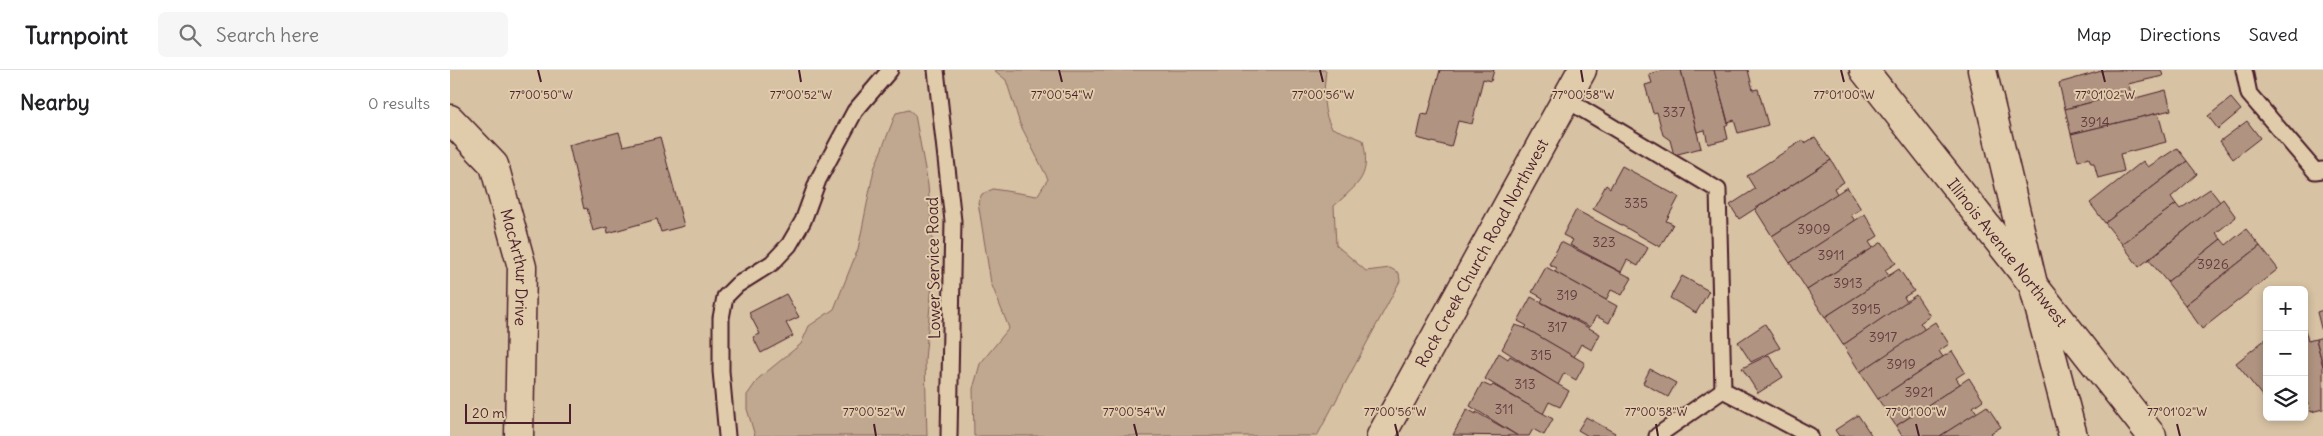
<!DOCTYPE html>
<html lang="en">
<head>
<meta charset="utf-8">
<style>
  :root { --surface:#fff; --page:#f6f6f6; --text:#202124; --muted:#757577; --line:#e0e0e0 }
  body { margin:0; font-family:Delius,sans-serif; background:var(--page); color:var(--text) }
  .controls { position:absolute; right:15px; bottom:15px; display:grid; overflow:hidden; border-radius:8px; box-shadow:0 2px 8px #0003 }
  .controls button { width:45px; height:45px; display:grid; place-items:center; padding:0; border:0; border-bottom:1px solid var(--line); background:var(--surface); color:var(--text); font:25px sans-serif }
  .scale { position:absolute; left:15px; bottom:12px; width:106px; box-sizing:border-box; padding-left:5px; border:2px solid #4a1f2b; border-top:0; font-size:14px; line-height:18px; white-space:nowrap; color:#4a1f2b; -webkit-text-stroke:4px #e0ccab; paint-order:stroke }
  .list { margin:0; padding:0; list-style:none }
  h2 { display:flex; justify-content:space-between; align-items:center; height:65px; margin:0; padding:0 20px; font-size:21px }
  h2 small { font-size:16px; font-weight:400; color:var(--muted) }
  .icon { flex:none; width:28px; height:28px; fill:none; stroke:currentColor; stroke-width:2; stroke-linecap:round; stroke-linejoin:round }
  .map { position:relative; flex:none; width:1873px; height:366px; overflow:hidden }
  header { display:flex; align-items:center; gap:30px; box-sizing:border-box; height:70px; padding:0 25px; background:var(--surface); border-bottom:1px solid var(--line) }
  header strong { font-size:24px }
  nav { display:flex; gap:28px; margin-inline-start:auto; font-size:18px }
  .search { width:350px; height:45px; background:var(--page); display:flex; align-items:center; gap:12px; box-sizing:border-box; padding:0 18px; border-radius:8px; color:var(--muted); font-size:19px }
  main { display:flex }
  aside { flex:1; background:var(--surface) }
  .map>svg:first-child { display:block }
  .green { fill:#c0a78f; stroke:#85635d }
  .building { fill:#b09481; stroke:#4a1f2b }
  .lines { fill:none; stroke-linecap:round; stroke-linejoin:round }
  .service-casing { stroke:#4a1f2b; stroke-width:19 }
  .minor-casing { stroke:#4a1f2b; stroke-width:31 }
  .tertiary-casing { stroke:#4a1f2b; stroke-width:31 }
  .service { stroke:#e0ccab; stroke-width:15 }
  .minor { stroke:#e0ccab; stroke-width:28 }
  .tertiary { stroke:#e0ccab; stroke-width:28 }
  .ticks { fill:none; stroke:#4a1f2b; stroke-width:2 }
  .labels { text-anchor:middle; stroke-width:4; stroke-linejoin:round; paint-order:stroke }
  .number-label { font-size:14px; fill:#643c40 }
  .street-label { font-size:16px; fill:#4a1f2b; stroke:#e0ccab }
  .ticks-label { font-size:12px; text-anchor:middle; fill:#4a1f2b; stroke:#e0ccab; stroke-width:4; stroke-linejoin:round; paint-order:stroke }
</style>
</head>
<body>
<header>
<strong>Turnpoint</strong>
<div class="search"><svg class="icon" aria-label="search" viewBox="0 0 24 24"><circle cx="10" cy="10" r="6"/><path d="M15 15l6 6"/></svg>Search here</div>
<nav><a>Map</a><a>Directions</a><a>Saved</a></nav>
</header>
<main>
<aside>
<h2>Nearby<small>0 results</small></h2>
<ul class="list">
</ul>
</aside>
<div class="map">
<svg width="1873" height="366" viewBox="0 0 1873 366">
  <rect width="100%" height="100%" fill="#d7c2a3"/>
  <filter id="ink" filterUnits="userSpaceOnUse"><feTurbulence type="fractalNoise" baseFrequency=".02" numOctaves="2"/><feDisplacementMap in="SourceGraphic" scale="10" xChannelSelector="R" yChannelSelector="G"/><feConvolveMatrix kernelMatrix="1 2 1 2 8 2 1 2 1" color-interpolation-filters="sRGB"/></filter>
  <g filter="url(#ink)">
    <g class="green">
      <path d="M544 0H876C874 20 871 40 882 58L913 70C921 107 910 112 884 136L886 175 916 201 940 198 949 203 950 211 867 366H524L523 319 530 294 559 258 541 213 528 132 532 124 543 119 587 126 598 109 570 54 556 10Z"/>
      <polygon points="459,40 465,45 478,115 484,192 475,290 477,366 305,366 297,339 297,325 309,308 351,274 359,256 384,239 408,179 424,99 446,43"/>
    </g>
    <g class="building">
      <polygon points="990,0 1044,0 1041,11 1033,9 1022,54 1008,51 1001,77 967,68 972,44 978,45"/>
      <polygon points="1215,0 1231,0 1251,78 1224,85 1220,70 1213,65 1207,42 1203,43 1195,15 1202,13 1199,4"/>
      <polygon points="1231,0 1264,0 1278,54 1275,56 1278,69 1258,74 1255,60 1247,62"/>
      <polygon points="1264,0 1298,0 1303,20 1308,19 1318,55 1288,63 1284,50 1278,52"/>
      <polygon points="1655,0 1711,0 1713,6 1678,14 1681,22 1615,39 1609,13"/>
      <polygon points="1716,20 1721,40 1621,64 1615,39 1681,22 1682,29"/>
      <polygon points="1781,28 1791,40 1768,59 1758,46"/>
      <polygon points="1708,43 1716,72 1670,84 1674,101 1648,108 1644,93 1641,93 1639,88 1628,91 1621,64"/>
      <polygon points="1797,51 1810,68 1783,89 1770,71"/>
      <polygon points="169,62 173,76 210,67 234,156 211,162 207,149 158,163 157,157 143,161 137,138 134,139 119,75"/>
      <polygon points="1365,67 1381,90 1289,149 1280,135 1305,119 1297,106 1353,70 1355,73"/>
      <polygon points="1727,78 1737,91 1655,153 1640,133 1693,91 1698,97"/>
      <polygon points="1381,90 1394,112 1384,118 1387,124 1322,166 1305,139"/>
      <polygon points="1737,91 1747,104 1721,127 1726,134 1672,174 1655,153"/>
      <polygon points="1172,96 1229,127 1216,151 1223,154 1210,177 1143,139 1156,115 1160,118"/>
      <polygon points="1397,117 1411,139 1401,145 1405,151 1340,193 1322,166"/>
      <polygon points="1760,119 1770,132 1689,197 1672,174 1726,134 1730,139"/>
      <polygon points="1773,129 1786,147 1766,163 1771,169 1717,212 1699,190"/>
      <polygon points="1126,140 1198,178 1188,196 1177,190 1171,202 1120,175 1123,170 1113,165"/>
      <polygon points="1415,144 1428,166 1419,172 1423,178 1357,220 1340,193"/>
      <polygon points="1796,159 1810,176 1735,235 1717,212 1771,169 1776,175"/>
      <polygon points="1111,172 1182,208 1172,225 1161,220 1156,230 1105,202 1107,198 1099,194"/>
      <polygon points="1432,172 1446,193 1435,200 1439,206 1375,247 1357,220"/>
      <polygon points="1810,176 1828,199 1752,259 1735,235"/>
      <polygon points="1096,197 1167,236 1159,253 1146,246 1140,257 1091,232 1093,228 1082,222"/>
      <polygon points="1449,199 1464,221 1454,227 1457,232 1393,275 1375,247"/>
      <polygon points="1232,206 1259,221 1246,243 1220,228"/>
      <polygon points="336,224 349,247 336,253 343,266 311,283 303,267 310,264 299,243"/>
      <polygon points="1466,225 1480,246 1470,253 1475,260 1410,302 1393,275"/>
      <polygon points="1081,227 1150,264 1142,280 1131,274 1124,287 1075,258 1077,256 1068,251"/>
      <polygon points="1873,240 1873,266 1867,242"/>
      <polygon points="1485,252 1499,274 1489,281 1493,287 1428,329 1410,302"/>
      <polygon points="1315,254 1330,278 1301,292 1288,272"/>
      <polygon points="1065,255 1075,258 1135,293 1126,310 1114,303 1108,315 1052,279"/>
      <polygon points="1854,255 1858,271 1866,269 1873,296 1873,339 1861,342 1858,330 1854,331"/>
      <polygon points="1873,267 1873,296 1866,269"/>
      <polygon points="1817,268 1817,332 1786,293"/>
      <polygon points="1502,281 1515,302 1506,308 1510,314 1446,356 1428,329"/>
      <polygon points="1049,283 1058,289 1060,286 1119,321 1110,337 1099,332 1093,344 1035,309"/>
      <polygon points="1319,285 1333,307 1308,323 1292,298"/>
      <polygon points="1200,299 1226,313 1218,327 1193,313"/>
      <polygon points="1519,308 1533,330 1523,337 1527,343 1490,366 1452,366 1446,356"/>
      <polygon points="1032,313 1041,317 1043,315 1103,349 1094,365 1083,359 1079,366 1068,366 1020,336"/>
      <polygon points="1537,336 1551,357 1541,363 1543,366 1490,366"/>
      <polygon points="1017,339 1026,344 1026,342 1068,366 1003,365"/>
      <polygon points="1408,345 1422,366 1389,366 1385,360"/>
      <polygon points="1136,347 1165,363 1163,366 1138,366 1128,360"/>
    </g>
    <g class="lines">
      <g class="service-casing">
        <g id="service">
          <polyline points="486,0 503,151 499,366"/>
          <polyline points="1794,0 1799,24 1865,101 1873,100"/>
          <polyline points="1117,30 1268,120 1273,320 1360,366"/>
          <polyline points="277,366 271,301 271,248 275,227 287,215 322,193 339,175 353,151 368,110 405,41 440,0"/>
          <polyline points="1207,366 1273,320"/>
        </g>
      </g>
      <g class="minor-casing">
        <g id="minor">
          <polyline points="1532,0 1583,214 1623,366"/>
          <path id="s1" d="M0 49 44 95 72 197 69 366"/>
        </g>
      </g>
      <g class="tertiary-casing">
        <g id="tertiary">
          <path id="s2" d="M1414 0 1702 366"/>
          <path id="s3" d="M931 366 1132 0"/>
        </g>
      </g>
      <use href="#service" class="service"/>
      <use href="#minor" class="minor"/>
      <use href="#tertiary" class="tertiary"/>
    </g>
  </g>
  <path class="ticks" d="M88 0 91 12M349 0 351 12M609 0 612 12M870 0 873 12M1131 0 1133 12M1391 0 1394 12M1652 0 1655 12M424 354 426 366M684 354 687 366M945 354 948 366M1206 354 1208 366M1466 354 1469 366M1727 354 1730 366"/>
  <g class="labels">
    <g class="number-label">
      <text x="1224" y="47">337</text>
      <text x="1645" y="57">3914</text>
      <text x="1186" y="138">335</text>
      <text x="1364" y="164">3909</text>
      <text x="1154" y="177">323</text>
      <text x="1381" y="190">3911</text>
      <text x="1763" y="199">3926</text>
      <text x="1398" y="218">3913</text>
      <text x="1117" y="230">319</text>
      <text x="1416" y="244">3915</text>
      <text x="1107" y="262">317</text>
      <text x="1433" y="272">3917</text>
      <text x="1091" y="290">315</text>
      <text x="1451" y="299">3919</text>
      <text x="1075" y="319">313</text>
      <text x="1469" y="327">3921</text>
      <text x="1054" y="344">311</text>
    </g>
    <g class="street-label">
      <text dy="6" stroke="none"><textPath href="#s3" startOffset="209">Rock Creek Church Road Northwest</textPath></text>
      <text dy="6" stroke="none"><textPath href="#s2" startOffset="232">Illinois Avenue Northwest</textPath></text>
      <text dy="6" stroke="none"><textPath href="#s1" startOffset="169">MacArthur Drive</textPath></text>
      <text transform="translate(483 198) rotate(-91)" y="6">Lower Service Road</text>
    </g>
  </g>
  <g class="ticks-label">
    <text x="91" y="29">77°00'50"W</text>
    <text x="351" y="29">77°00'52"W</text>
    <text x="612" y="29">77°00'54"W</text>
    <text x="873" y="29">77°00'56"W</text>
    <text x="1133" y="29">77°00'58"W</text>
    <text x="1394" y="29">77°01'00"W</text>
    <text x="1655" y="29">77°01'02"W</text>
    <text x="424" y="346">77°00'52"W</text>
    <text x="945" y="346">77°00'56"W</text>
    <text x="1206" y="346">77°00'58"W</text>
    <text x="1466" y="346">77°01'00"W</text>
    <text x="1727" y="346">77°01'02"W</text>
    <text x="684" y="346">77°00'54"W</text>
  </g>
</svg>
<div class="controls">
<button>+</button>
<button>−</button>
<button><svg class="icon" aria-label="layers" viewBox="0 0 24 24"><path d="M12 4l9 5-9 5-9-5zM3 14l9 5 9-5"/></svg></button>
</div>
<div class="scale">20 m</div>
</div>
</main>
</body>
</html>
